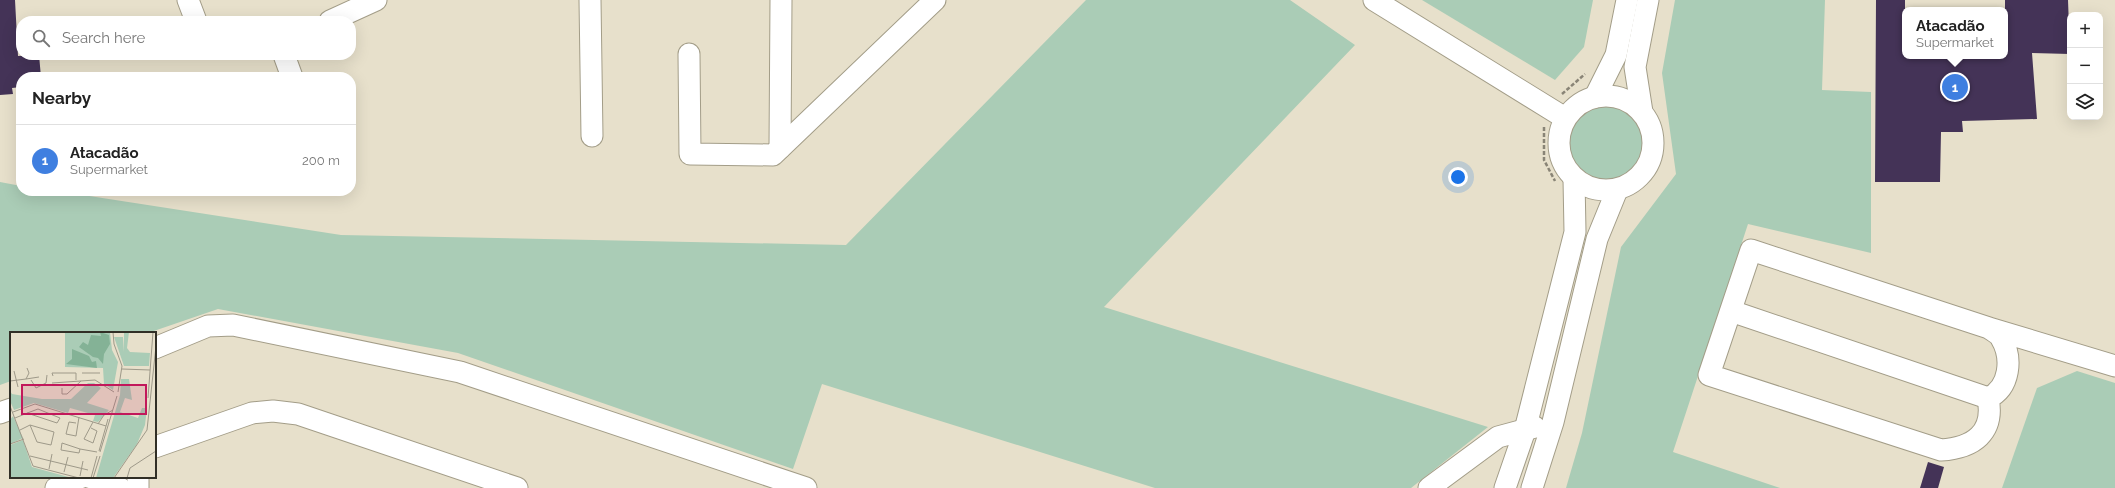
<!DOCTYPE html>
<html lang="en">
<head>
<meta charset="utf-8">
<style>
  :root { --surface:#fff; --page:#f6f6f6; --text:#222; --muted:#767676; --line:#e0e0e0; --accent:#b250b6 }
  body { margin:0; font-family:Raleway,sans-serif; background:var(--page); color:var(--text) }
  .controls { position:absolute; right:12px; top:12px; display:grid; overflow:hidden; border-radius:8px; box-shadow:0 4px 16px #0002 }
  .controls button { width:36px; height:36px; display:grid; place-items:center; padding:0; border:0; border-bottom:1px solid var(--line); background:var(--surface); color:var(--text); font:20px sans-serif }
  .you { position:absolute; left:1458px; top:177px; width:14px; height:14px; margin:-10px; border:3px solid #fff; border-radius:50%; background:#1a73e8; box-shadow:0 0 0 6px #1a73e833 }
  .badge { display:grid; place-items:center; width:26px; height:26px; border-radius:50%; background:var(--accent); color:#fff; font-size:13px; font-weight:700 }
  .pin { position:absolute; translate:-50% -50%; border:2px solid #fff; box-shadow:0 1px 4px #0006 }
  .popup { position:absolute; left:1902px; top:7px; width:106px; height:52px; box-sizing:border-box; display:grid; place-content:center; border-radius:8px; background:var(--surface); filter:drop-shadow(0 1px 3px #0005); font-size:13px; white-space:nowrap; color:var(--muted) }
  .popup b { font-size:15px; color:var(--text) }
  .popup::after { content:''; position:absolute; left:50%; top:100%; margin-left:-8px; border:8px solid transparent; border-top-color:var(--surface) }
  .list { margin:0; padding:0; list-style:none }
  h2 { display:flex; justify-content:space-between; align-items:center; height:52px; margin:0; padding:0 16px; font-size:17px }
  h2 small { font-size:13px; font-weight:400; color:var(--muted) }
  .list li { display:grid; grid-template-columns:26px 1fr auto; gap:12px; align-items:center; box-sizing:border-box; height:72px; padding:0 16px; border-top:1px solid var(--line) }
  .list b { display:block; font-size:15px; white-space:nowrap }
  .list p { margin:0; font-size:13px; white-space:nowrap; color:var(--muted) }
  .list em { font-size:13px; font-style:normal; color:var(--muted) }
  .icon { flex:none; width:22px; height:22px; fill:none; stroke:currentColor; stroke-width:2; stroke-linecap:round; stroke-linejoin:round }
  .map { position:relative; flex:none; width:2115px; height:488px; overflow:hidden }
  .search { position:absolute; background:var(--surface); box-shadow:0 4px 16px #0002; left:16px; top:16px; width:340px; height:44px; display:flex; align-items:center; gap:10px; box-sizing:border-box; padding:0 14px; border-radius:16px; color:var(--muted); font-size:15px }
  .panel { position:absolute; background:var(--surface); box-shadow:0 4px 16px #0002; left:16px; top:72px; width:340px; height:124px; border-radius:16px }
  .map>svg:first-child { display:block }
  .green { fill:#aaccb6 }
  .building { fill:#443357 }
  .lines { fill:none; stroke-linecap:round; stroke-linejoin:round }
  .minor-casing { stroke:#a39d88; stroke-width:23 }
  .path { stroke:#898476; stroke-width:2.5; stroke-dasharray:4 2; stroke-linecap:butt }
  .minor { stroke:#fff; stroke-width:21 }
  .inset-road { fill:none; stroke:#9e9989; stroke-width:1 }
  .view { fill:#c2185b; fill-opacity:0.15; stroke:#c2185b; stroke-width:2 }
  .inset-edge { fill:none; stroke:#312f26; stroke-width:2 }
</style>
</head>
<body>
<div class="map">
<svg width="2115" height="488" viewBox="0 0 2115 488">
  <rect width="100%" height="100%" fill="#e7e0cb"/>
  <g class="green">
    <polygon points="1086,0 1290,0 1355,45 1104,307 1488,427 1411,488 1155,488 822,384 793,469 458,353 218,309 148,333 11,333 11,381 0,385 0,182 21,186 21,191 57,191 341,235 846,245"/>
    <polygon points="1422,0 1593,0 1584,47 1555,80"/>
    <polygon points="1675,0 1825,0 1822,90 1871,92 1871,253 1748,224 1673,452 1780,488 1566,488 1582,433 1621,247 1676,174 1662,73"/>
    <circle cx="1606" cy="144" r="40"/>
    <polygon points="2077,371 2115,383 2115,488 2002,488 2037,388"/>
  </g>
  <g class="building">
    <polygon points="0,0 15,0 18,56 39,55 41,77 21,77 21,87 12,88 13,94 0,95"/>
    <polygon points="1876,0 1905,0 1905,56 2005,56 2005,0 2068,0 2070,54 2032,53 2037,119 1962,121 1963,132 1941,132 1940,182 1875,182"/>
    <polygon points="1928,462 1944,467 1938,488 1920,488"/>
  </g>
  <g class="lines">
    <g class="minor-casing">
      <g id="minor">
        <polyline points="188,0 196,21"/>
        <polyline points="590,0 592,136"/>
        <polyline points="1374,0 1565,118"/>
        <polyline points="330,21 376,0"/>
        <polyline points="689,54 690,154 773,155 935,0"/>
        <polyline points="284,55 292,77"/>
        <circle cx="1606" cy="143" r="47"/>
        <polyline points="1595,97 1616,55 1627,0"/>
        <polyline points="1642,112 1635,67 1648,0"/>
        <polyline points="780,148 781,0"/>
        <polyline points="1731,311 1988,398"/>
        <path d="M1989 328C1993 331 1999 334 2001 338 2013 358 2010 388 1988 398 1995 433 1973 448 1941 450L1709 375 1751 250 1989 328 2115 366"/>
        <polyline points="155,348 208,326 233,325 460,372 806,488"/>
        <polyline points="0,413 11,409"/>
        <polyline points="155,447 252,413 273,411 298,414 517,488"/>
        <polyline points="89,477 120,488"/>
        <polyline points="56,488 82,477"/>
        <polyline points="138,488 138,477"/>
        <polyline points="1429,488 1498,437 1535,427"/>
        <polyline points="1505,488 1525,430 1575,232 1574,179"/>
        <polyline points="1532,488 1553,422 1597,239 1617,190"/>
      </g>
    </g>
    <g class="path">
      <polyline points="1562,94 1585,74"/>
      <polyline points="1544,127 1544,160 1555,181"/>
    </g>
    <use href="#minor" class="minor"/>
  </g>
  <g transform="translate(10 332)">
    <rect width="146" height="146" fill="#e7e0cb"/>
    <path d="M55 0H100L102 18 108 30 103 58 94 52 93 36 55 35ZM114 0H119L117 16 120 20 140 21 139 34H114L104 5H113L114 20ZM111 47H119L122 68 115 66 110 80 128 86 132 76H137L135 93 127 112 103 146H86L110 63ZM78 51H84L91 56 77 71 99 78 88 90 83 89 85 83 60 76 58 81 24 71 4 78 0 69V59L2 62 32 67H61ZM3 84 13 106 0 112V88ZM13 108 22 135 62 146H0V113Z" fill="#aaccb6"/>
    <path d="M90 0 99 3 100 12 94 22 93 32 88 26 83 25 69 15 73 10 78 13 81 3 91 4ZM62 17 79 24 82 30 86 29 87 36 56 32 62 27Z" fill="#84b296"/>
    <path class="inset-road" d="M103 0 104 12 112 34 108 60M112 37 140 38M4 39 8 55M72 41H90M43 44 42 41H66V48M16 47 29 45M21 48 26 56 36 51 37 43M0 49 16 47 19 41 17 36M42 51 85 48 104 60M52 56V62H57L71 49M138 66 143 0M0 74 23 134 69 146M3 80 25 72 96 94M5 86 20 80 28 77 50 86 47 91 17 81M66 91 59 90 56 102 66 104 69 85M88 92 94 83 103 78M81 96 87 99 83 111 74 107 83 90M10 98 20 93 44 100 41 113 27 110 20 93M52 111 70 117 69 121 51 118ZM0 112 14 107M70 117 87 120M89 119 98 87M90 120 107 64M20 124 78 138M39 137 42 122M54 140 58 125M70 144 73 129M81 146 87 124M83 146 90 124M104 146 137 98 146 14M117 146 120 136 146 119"/>
    <path class="view" d="M12 53H136V82H12Z"/>
    <rect width="146" height="146" class="inset-edge"/>
  </g>
</svg>
<div class="controls">
<button>+</button>
<button>−</button>
<button><svg class="icon" aria-label="layers" viewBox="0 0 24 24"><path d="M12 4l9 5-9 5-9-5zM3 14l9 5 9-5"/></svg></button>
</div>
<div class="you"></div>
<div class="pin badge" style="left:1955px;top:87px;background:#3f7fe0">1</div>
<div class="popup"><b>Atacadão</b>Supermarket</div>
<div class="search"><svg class="icon" aria-label="search" viewBox="0 0 24 24"><circle cx="10" cy="10" r="6"/><path d="M15 15l6 6"/></svg>Search here</div>
<section class="panel">
<h2>Nearby<small></small></h2>
<ul class="list">
<li><span class="badge" style="background:#3f7fe0">1</span><div><b>Atacadão</b><p>Supermarket</p></div><em>200 m</em></li>
</ul>
</section>
</div>
</body>
</html>
